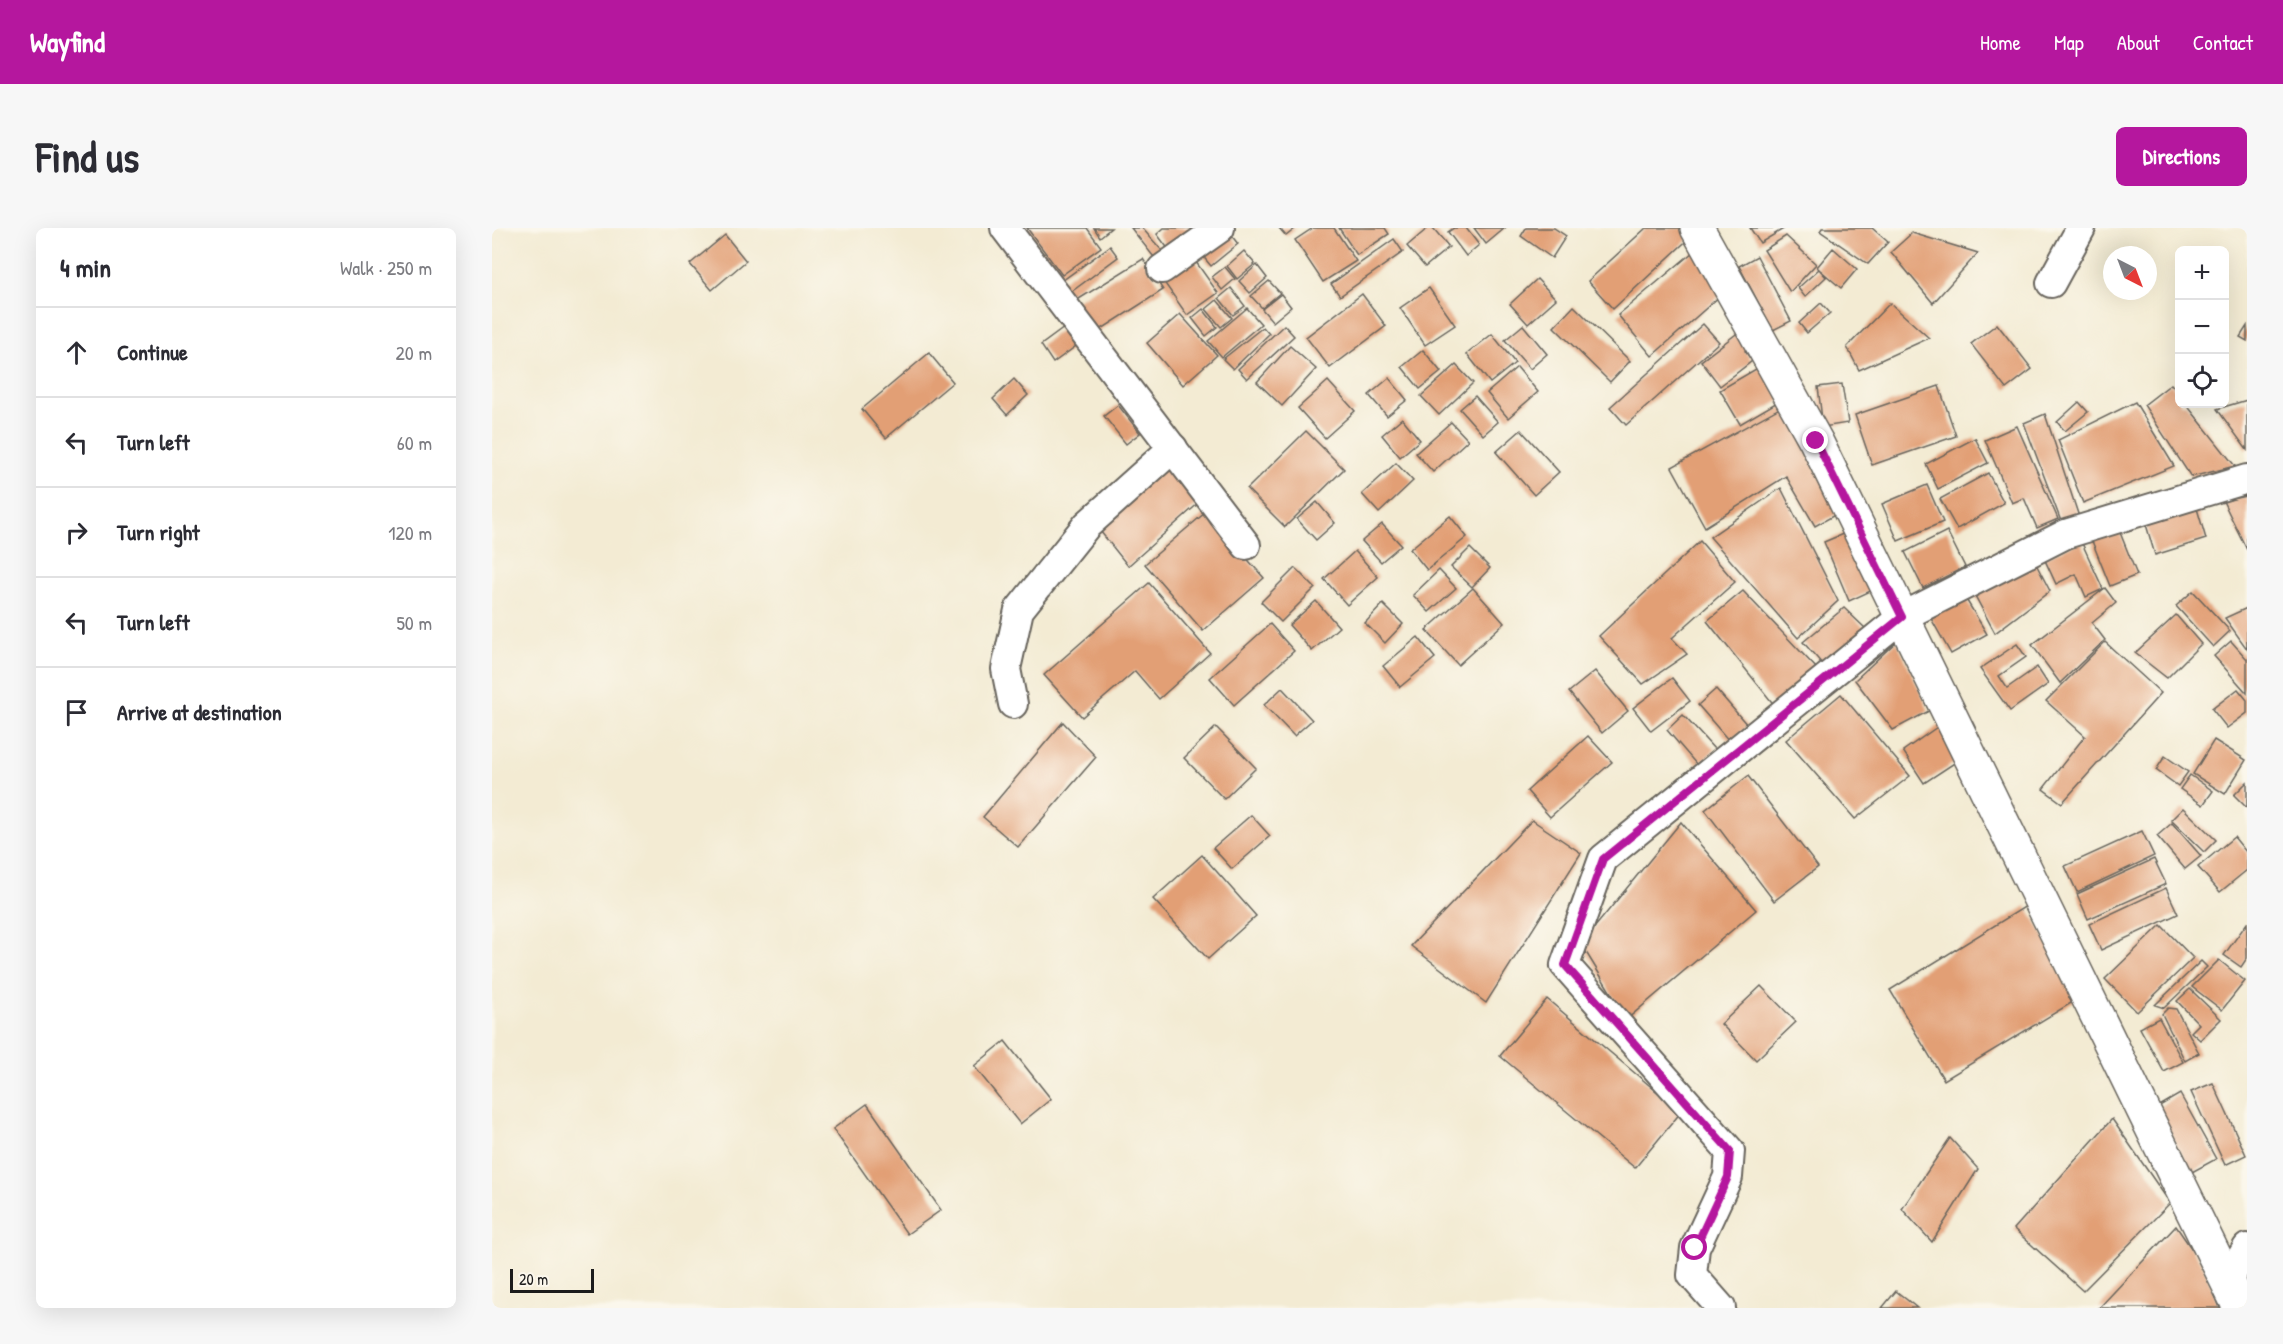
<!DOCTYPE html>
<html lang="en">
<head>
<meta charset="utf-8">
<style>
  :root { --surface:#fff; --page:#f7f7f7; --text:#2b2b33; --muted:#7c7c81; --line:#e1e1e2; --accent:#b5179e }
  body { margin:0; font-family:"Patrick Hand",sans-serif; background:var(--page); color:var(--text) }
  .controls { position:absolute; right:18px; top:18px; display:grid; overflow:hidden; border-radius:9px; box-shadow:0 6px 24px #0002 }
  .controls button { width:54px; height:54px; display:grid; place-items:center; padding:0; border:0; border-bottom:2px solid var(--line); background:var(--surface); color:var(--text); font:30px sans-serif }
  .compass { position:absolute; left:1611px; top:18px; width:54px; height:54px; border-radius:50%; background:var(--surface); box-shadow:0 6px 24px #0002; rotate:138deg }
  .scale { position:absolute; left:18px; bottom:15px; width:84px; box-sizing:border-box; padding-left:6px; border:3px solid #1c1c1c; border-top:0; font-size:16px; line-height:21px; white-space:nowrap; color:#1c1c1c; -webkit-text-stroke:4px #fbf7ec; paint-order:stroke }
  .stop { position:absolute; width:18px; height:18px; margin:-14px; border:4px solid #b5179e; border-radius:50%; background:#fff }
  .stop.end { background:#b5179e; border-color:#fff; box-shadow:0 2px 6px #0008 }
  .list { margin:0; padding:0; list-style:none }
  h2 { display:flex; justify-content:space-between; align-items:center; height:78px; margin:0; padding:0 24px; font-size:26px }
  h2 small { font-size:20px; font-weight:400; color:var(--muted) }
  .list li { display:grid; grid-template-columns:39px 1fr auto; gap:18px; align-items:center; box-sizing:border-box; height:90px; padding:0 24px; border-top:2px solid var(--line) }
  .list b { display:block; font-size:22px; white-space:nowrap }
  .list em { font-size:20px; font-style:normal; color:var(--muted) }
  .icon { flex:none; width:33px; height:33px; fill:none; stroke:currentColor; stroke-width:2; stroke-linecap:round; stroke-linejoin:round }
  .map { position:relative; flex:none; width:1755px; height:1080px; overflow:hidden; border-radius:9px }
  header { display:flex; align-items:center; gap:36px; box-sizing:border-box; height:84px; padding:0 30px; background:var(--accent); color:#fff }
  header strong { font-size:28px }
  nav { display:flex; gap:33px; margin-inline-start:auto; font-size:21px }
  .intro { display:flex; align-items:center; justify-content:space-between; box-sizing:border-box; height:144px; padding:0 36px }
  h1 { margin:0; font-size:42px }
  .button { padding:15px 27px; border-radius:9px; background:var(--accent); color:#fff; font-size:21px; font-weight:700 }
  main { display:flex; gap:36px; padding:0 36px }
  aside { flex:1; background:var(--surface); border-radius:9px; box-shadow:0 6px 24px #0002 }
  .map>svg:first-child { display:block }
  .building { fill:#e29f74 }
  .lines { fill:none; stroke-linecap:round; stroke-linejoin:round }
  .minor-casing { stroke:#67645c; stroke-width:32 }
  .tertiary-casing { stroke:#67645c; stroke-width:36 }
  .minor { stroke:#fff; stroke-width:28 }
  .tertiary { stroke:#fff; stroke-width:33 }
  .route { stroke:#b5179e; stroke-width:8 }
</style>
</head>
<body>
<header>
<strong>Wayfind</strong>
<nav><a>Home</a><a>Map</a><a>About</a><a>Contact</a></nav>
</header>
<div class="intro"><h1>Find us</h1><a class="button">Directions</a></div>
<main>
<aside>
<h2>4 min<small>Walk · 250 m</small></h2>
<ul class="list">
<li><svg class="icon" aria-label="ahead" viewBox="0 0 24 24"><path d="M12 20V5M6 11l6-6 6 6"/></svg><div><b>Continue</b></div><em>20 m</em></li>
<li><svg class="icon" aria-label="left" viewBox="0 0 24 24"><path d="M17 20v-9H6M10 6l-5 5 5 5"/></svg><div><b>Turn left</b></div><em>60 m</em></li>
<li><svg class="icon" aria-label="right" viewBox="0 0 24 24"><path d="M7 20v-9h11M14 6l5 5-5 5"/></svg><div><b>Turn right</b></div><em>120 m</em></li>
<li><svg class="icon" aria-label="left" viewBox="0 0 24 24"><path d="M17 20v-9H6M10 6l-5 5 5 5"/></svg><div><b>Turn left</b></div><em>50 m</em></li>
<li><svg class="icon" aria-label="arrive" viewBox="0 0 24 24"><path d="M6 21V4h12l-3 4 3 4H6"/></svg><div><b>Arrive at destination</b></div></li>
</ul>
</aside>
<div class="map">
<svg width="1755" height="1080" viewBox="0 0 1755 1080">
  <rect width="100%" height="100%" fill="#fbf7ec"/>
  <filter id="ink" filterUnits="userSpaceOnUse"><feTurbulence type="fractalNoise" baseFrequency=".0167" numOctaves="2"/><feDisplacementMap in="SourceGraphic" scale="12" xChannelSelector="R" yChannelSelector="G"/><feConvolveMatrix kernelMatrix="1 2 1 2 8 2 1 2 1" color-interpolation-filters="sRGB"/></filter>
  <filter id="wash" filterUnits="userSpaceOnUse"><feTurbulence type="fractalNoise" baseFrequency=".008" numOctaves="4" result="noise"/><feDisplacementMap in="SourceGraphic" scale="24" xChannelSelector="R" yChannelSelector="G"/><feGaussianBlur stdDeviation="1.35" result="paint"/><feColorMatrix in="noise" values="0 0 0 0 0 0 0 0 0 0 0 0 0 0 0 0 0 1.4 0 .05"/><feComposite in="paint" operator="in"/></filter>
  <g filter="url(#wash)">
    <rect width="100%" height="100%" fill="#f3ebd3"/>
    <g id="blocks">
      <g class="building">
        <polygon points="535,0 595,0 609,19 570,47"/>
        <polygon points="602,0 619,0 608,9"/>
        <polygon points="639,0 650,0 673,26 665,33"/>
        <polygon points="672,0 714,0 680,26 665,6"/>
        <polygon points="787,0 804,0 794,8"/>
        <polygon points="821,0 842,0 864,33 831,54 803,12"/>
        <polygon points="847,0 893,0 897,6 865,27"/>
        <polygon points="936,0 941,0 957,19 933,39 915,18"/>
        <polygon points="962,0 974,0 987,17 974,28 956,4"/>
        <polygon points="982,0 1013,0 994,16"/>
        <polygon points="1034,0 1062,0 1074,8 1060,30 1029,8"/>
        <polygon points="1154,0 1198,0 1203,5 1121,81 1096,53"/>
        <polygon points="1258,0 1293,0 1268,15"/>
        <polygon points="1330,0 1380,0 1396,14 1376,36 1328,3"/>
        <polygon points="736,3 746,16 719,38 709,26"/>
        <polygon points="1420,5 1486,25 1441,75 1399,24"/>
        <polygon points="233,7 254,33 220,62 198,36"/>
        <polygon points="1294,8 1324,36 1298,64 1272,22"/>
        <polygon points="902,11 911,24 848,68 839,56"/>
        <polygon points="618,18 626,29 571,70 563,58"/>
        <polygon points="1207,19 1229,67 1160,128 1126,87"/>
        <polygon points="1341,20 1365,41 1349,60 1327,41 1334,49 1313,69 1306,60 1327,41 1325,39"/>
        <polygon points="752,23 763,36 745,51 735,38"/>
        <polygon points="699,27 726,65 695,87 669,50"/>
        <polygon points="1265,28 1299,93 1281,102 1247,38"/>
        <polygon points="651,31 671,62 602,106 582,74"/>
        <polygon points="765,37 775,50 758,65 747,53"/>
        <polygon points="733,39 743,51 730,62 720,49"/>
        <polygon points="1045,51 1064,71 1036,96 1018,76"/>
        <polygon points="777,53 788,65 770,80 759,68"/>
        <polygon points="739,60 753,78 741,87 727,70"/>
        <polygon points="937,60 963,97 933,117 908,80"/>
        <polygon points="789,66 799,79 781,94 770,81"/>
        <polygon points="870,66 894,98 838,140 814,109"/>
        <polygon points="725,72 740,90 729,99 714,81"/>
        <polygon points="1329,75 1338,85 1315,105 1307,95"/>
        <polygon points="1398,75 1437,110 1367,142 1355,119"/>
        <polygon points="1082,78 1138,133 1118,154 1062,99"/>
        <polygon points="755,80 769,96 730,129 716,113"/>
        <polygon points="711,81 725,99 714,108 700,90"/>
        <polygon points="688,86 725,127 691,157 655,115"/>
        <polygon points="1211,96 1227,114 1134,197 1118,179"/>
        <polygon points="1505,96 1540,141 1514,161 1479,116"/>
        <polygon points="792,97 802,108 755,151 746,141"/>
        <polygon points="1031,97 1055,126 1038,141 1013,112"/>
        <polygon points="1755,98 1755,113 1748,109"/>
        <polygon points="771,99 777,106 741,141 731,131"/>
        <polygon points="572,100 584,118 561,135 549,117"/>
        <polygon points="1252,100 1263,115 1253,123 1260,133 1228,158 1209,133"/>
        <polygon points="1000,106 1023,135 998,155 975,126"/>
        <polygon points="798,118 824,141 790,178 765,154"/>
        <polygon points="931,122 949,144 928,161 910,139"/>
        <polygon points="437,125 461,154 394,210 370,181"/>
        <polygon points="964,137 981,155 947,187 929,168"/>
        <polygon points="1269,138 1289,172 1248,196 1228,162"/>
        <polygon points="1025,139 1046,164 1016,190 995,165"/>
        <polygon points="897,150 915,172 895,188 877,167"/>
        <polygon points="522,151 536,167 515,187 501,171"/>
        <polygon points="836,153 863,183 833,210 806,180"/>
        <polygon points="1350,156 1356,195 1331,199 1326,159"/>
        <polygon points="1679,156 1688,167 1688,176 1694,176 1743,238 1699,249 1652,177"/>
        <polygon points="1447,158 1464,208 1380,237 1363,187"/>
        <polygon points="983,168 1006,194 991,207 968,181"/>
        <polygon points="1755,172 1755,222 1725,181"/>
        <polygon points="1587,174 1596,184 1573,203 1565,194"/>
        <polygon points="1643,174 1682,238 1591,275 1566,212"/>
        <polygon points="1295,176 1350,283 1323,298 1294,248 1213,299 1180,239"/>
        <polygon points="626,177 648,205 634,216 612,188"/>
        <polygon points="1553,186 1588,292 1570,296 1532,195"/>
        <polygon points="910,190 928,212 908,229 890,207"/>
        <polygon points="959,194 976,212 941,244 924,225"/>
        <polygon points="1525,198 1566,291 1545,300 1532,270 1520,275 1493,212"/>
        <polygon points="1029,202 1067,244 1042,267 1004,224"/>
        <polygon points="814,203 852,241 793,299 755,261"/>
        <polygon points="1483,210 1496,235 1446,261 1434,236"/>
        <polygon points="673,230 709,273 636,338 601,294"/>
        <polygon points="904,235 921,253 887,285 870,266"/>
        <polygon points="1496,245 1512,275 1465,301 1448,271"/>
        <polygon points="1435,257 1451,294 1406,313 1390,276"/>
        <polygon points="1289,260 1346,373 1306,410 1218,309"/>
        <polygon points="1755,268 1755,322 1731,273"/>
        <polygon points="825,274 843,295 824,312 805,291"/>
        <polygon points="1704,277 1714,311 1663,327 1653,293"/>
        <polygon points="714,284 772,350 711,403 653,336"/>
        <polygon points="958,288 975,309 935,342 918,321"/>
        <polygon points="890,296 909,317 889,334 870,313"/>
        <polygon points="1625,297 1645,347 1618,358 1598,308"/>
        <polygon points="1358,303 1383,361 1357,373 1332,314"/>
        <polygon points="1455,303 1473,339 1431,360 1413,324"/>
        <polygon points="1208,313 1243,354 1180,410 1195,426 1151,456 1107,408"/>
        <polygon points="1589,313 1611,361 1594,369 1584,346 1564,356 1552,330"/>
        <polygon points="978,320 998,340 980,359 959,339"/>
        <polygon points="863,323 886,349 855,377 832,351"/>
        <polygon points="1543,334 1558,363 1503,405 1480,362"/>
        <polygon points="803,340 823,360 789,394 769,374"/>
        <polygon points="947,342 964,360 937,384 921,367"/>
        <polygon points="657,355 718,425 667,471 643,443 590,489 552,447"/>
        <polygon points="981,360 1012,395 966,437 934,402"/>
        <polygon points="1613,360 1624,375 1600,395 1613,412 1568,455 1540,417"/>
        <polygon points="1251,363 1326,442 1283,478 1215,393"/>
        <polygon points="1701,363 1738,403 1721,419 1684,378"/>
        <polygon points="1472,368 1495,406 1459,426 1436,385"/>
        <polygon points="824,373 847,399 820,423 797,397"/>
        <polygon points="891,376 911,396 893,415 873,395"/>
        <polygon points="1352,380 1374,401 1332,438 1311,414"/>
        <polygon points="1755,380 1755,421 1733,390"/>
        <polygon points="1684,387 1709,416 1675,450 1643,425"/>
        <polygon points="778,396 802,423 742,477 718,450"/>
        <polygon points="926,409 943,430 908,459 891,438"/>
        <polygon points="1405,413 1437,483 1401,502 1363,452"/>
        <polygon points="1739,413 1755,431 1755,465 1722,428"/>
        <polygon points="1613,414 1669,465 1570,575 1551,561 1593,508 1554,473"/>
        <polygon points="1525,416 1534,429 1507,448 1515,460 1545,439 1556,456 1518,483 1488,441"/>
        <polygon points="1103,443 1136,483 1110,505 1077,464"/>
        <polygon points="1180,450 1198,473 1159,503 1141,480"/>
        <polygon points="790,460 820,492 802,508 772,477"/>
        <polygon points="1224,461 1256,498 1238,514 1206,477"/>
        <polygon points="1746,461 1755,472 1755,485 1735,500 1720,481"/>
        <polygon points="1349,466 1418,548 1363,591 1294,512"/>
        <polygon points="1191,487 1223,522 1205,537 1175,502"/>
        <polygon points="571,494 604,529 526,619 491,589"/>
        <polygon points="1448,497 1470,530 1432,555 1411,523"/>
        <polygon points="724,499 764,540 732,571 692,530"/>
        <polygon points="1096,508 1120,534 1058,589 1035,563"/>
        <polygon points="1722,512 1754,532 1733,566 1701,546"/>
        <polygon points="1673,528 1696,544 1686,558 1664,542"/>
        <polygon points="1698,547 1721,563 1711,577 1688,561"/>
        <polygon points="1256,548 1326,639 1282,673 1213,582"/>
        <polygon points="1755,554 1755,580 1742,567"/>
        <polygon points="1691,580 1724,612 1712,624 1679,592"/>
        <polygon points="759,587 778,608 740,641 721,620"/>
        <polygon points="1040,592 1089,625 994,775 919,718"/>
        <polygon points="1189,594 1264,682 1135,791 1089,716"/>
        <polygon points="1680,595 1709,628 1693,641 1665,608"/>
        <polygon points="1650,603 1662,628 1585,664 1573,638"/>
        <polygon points="1742,609 1755,625 1755,642 1728,664 1706,639"/>
        <polygon points="710,627 764,688 716,731 661,671"/>
        <polygon points="1662,631 1674,656 1596,691 1585,666"/>
        <polygon points="1674,660 1686,686 1609,722 1597,696"/>
        <polygon points="1534,678 1589,769 1452,852 1398,762"/>
        <polygon points="1755,695 1755,730 1749,739 1732,727"/>
        <polygon points="1669,697 1701,730 1645,784 1613,751"/>
        <polygon points="1727,732 1753,753 1730,782 1700,759"/>
        <polygon points="1709,733 1715,739 1672,780 1663,777"/>
        <polygon points="1269,758 1304,794 1264,832 1229,796"/>
        <polygon points="1698,761 1729,791 1708,812 1699,804 1707,796 1685,773"/>
        <polygon points="1055,771 1189,884 1143,940 1008,828"/>
        <polygon points="1676,780 1684,781 1707,825 1693,833 1670,786"/>
        <polygon points="1667,790 1691,834 1672,844 1648,800"/>
        <polygon points="513,813 559,871 528,896 482,838"/>
        <polygon points="1721,855 1754,927 1733,937 1699,864"/>
        <polygon points="1688,866 1724,931 1700,944 1664,880"/>
        <polygon points="375,876 449,982 415,1006 341,901"/>
        <polygon points="1620,891 1678,975 1591,1063 1522,1001"/>
        <polygon points="1458,910 1486,941 1440,1014 1410,981"/>
        <polygon points="1684,998 1712,1039 1728,1080 1607,1080"/>
        <polygon points="1404,1063 1425,1080 1390,1080"/>
      </g>
    </g>
  </g>
  <g filter="url(#ink)">
    <use href="#blocks" fill-opacity="0" stroke="#67645c" stroke-width="1.5"/>
    <g class="lines">
      <g class="minor-casing">
        <g id="minor">
          <polyline points="513,0 754,317"/>
          <polyline points="670,41 728,0"/>
          <polyline points="1559,55 1589,0"/>
          <polyline points="521,476 514,441 527,382 595,297 681,220"/>
          <polyline points="1735,1054 1755,1020"/>
          <polyline points="1229,1080 1200,1047 1203,1020 1236,949 1238,923 1073,737 1111,631 1410,389 1574,306 1755,251"/>
        </g>
      </g>
      <g class="tertiary-casing">
        <polyline id="tertiary" points="1205,0 1324,213 1748,1080"/>
      </g>
      <use href="#minor" class="minor"/>
      <use href="#tertiary" class="tertiary"/>
    </g>
  </g>
  <g class="lines" filter="url(#ink)">
    <polyline class="route" points="1203,1020 1236,949 1238,923 1073,737 1111,631 1410,389 1324,213"/>
  </g>
</svg>
<div class="controls">
<button>+</button>
<button>−</button>
<button><svg class="icon" aria-label="locate" viewBox="0 0 24 24"><circle cx="12" cy="12" r="6"/><path d="M12 2v4M12 18v4M2 12h4M18 12h4"/></svg></button>
</div>
<svg class="compass" viewBox="-18 -18 36 36"><path d="M0-13l5 13h-10z" fill="#e53935"/><path d="M0 13l5-13h-10z" fill="#7c7c81"/></svg>
<div class="scale">20 m</div>
<div class="stop" style="left:1203px;top:1020px"></div>
<div class="stop end" style="left:1324px;top:213px"></div>
</div>
</main>
</body>
</html>
